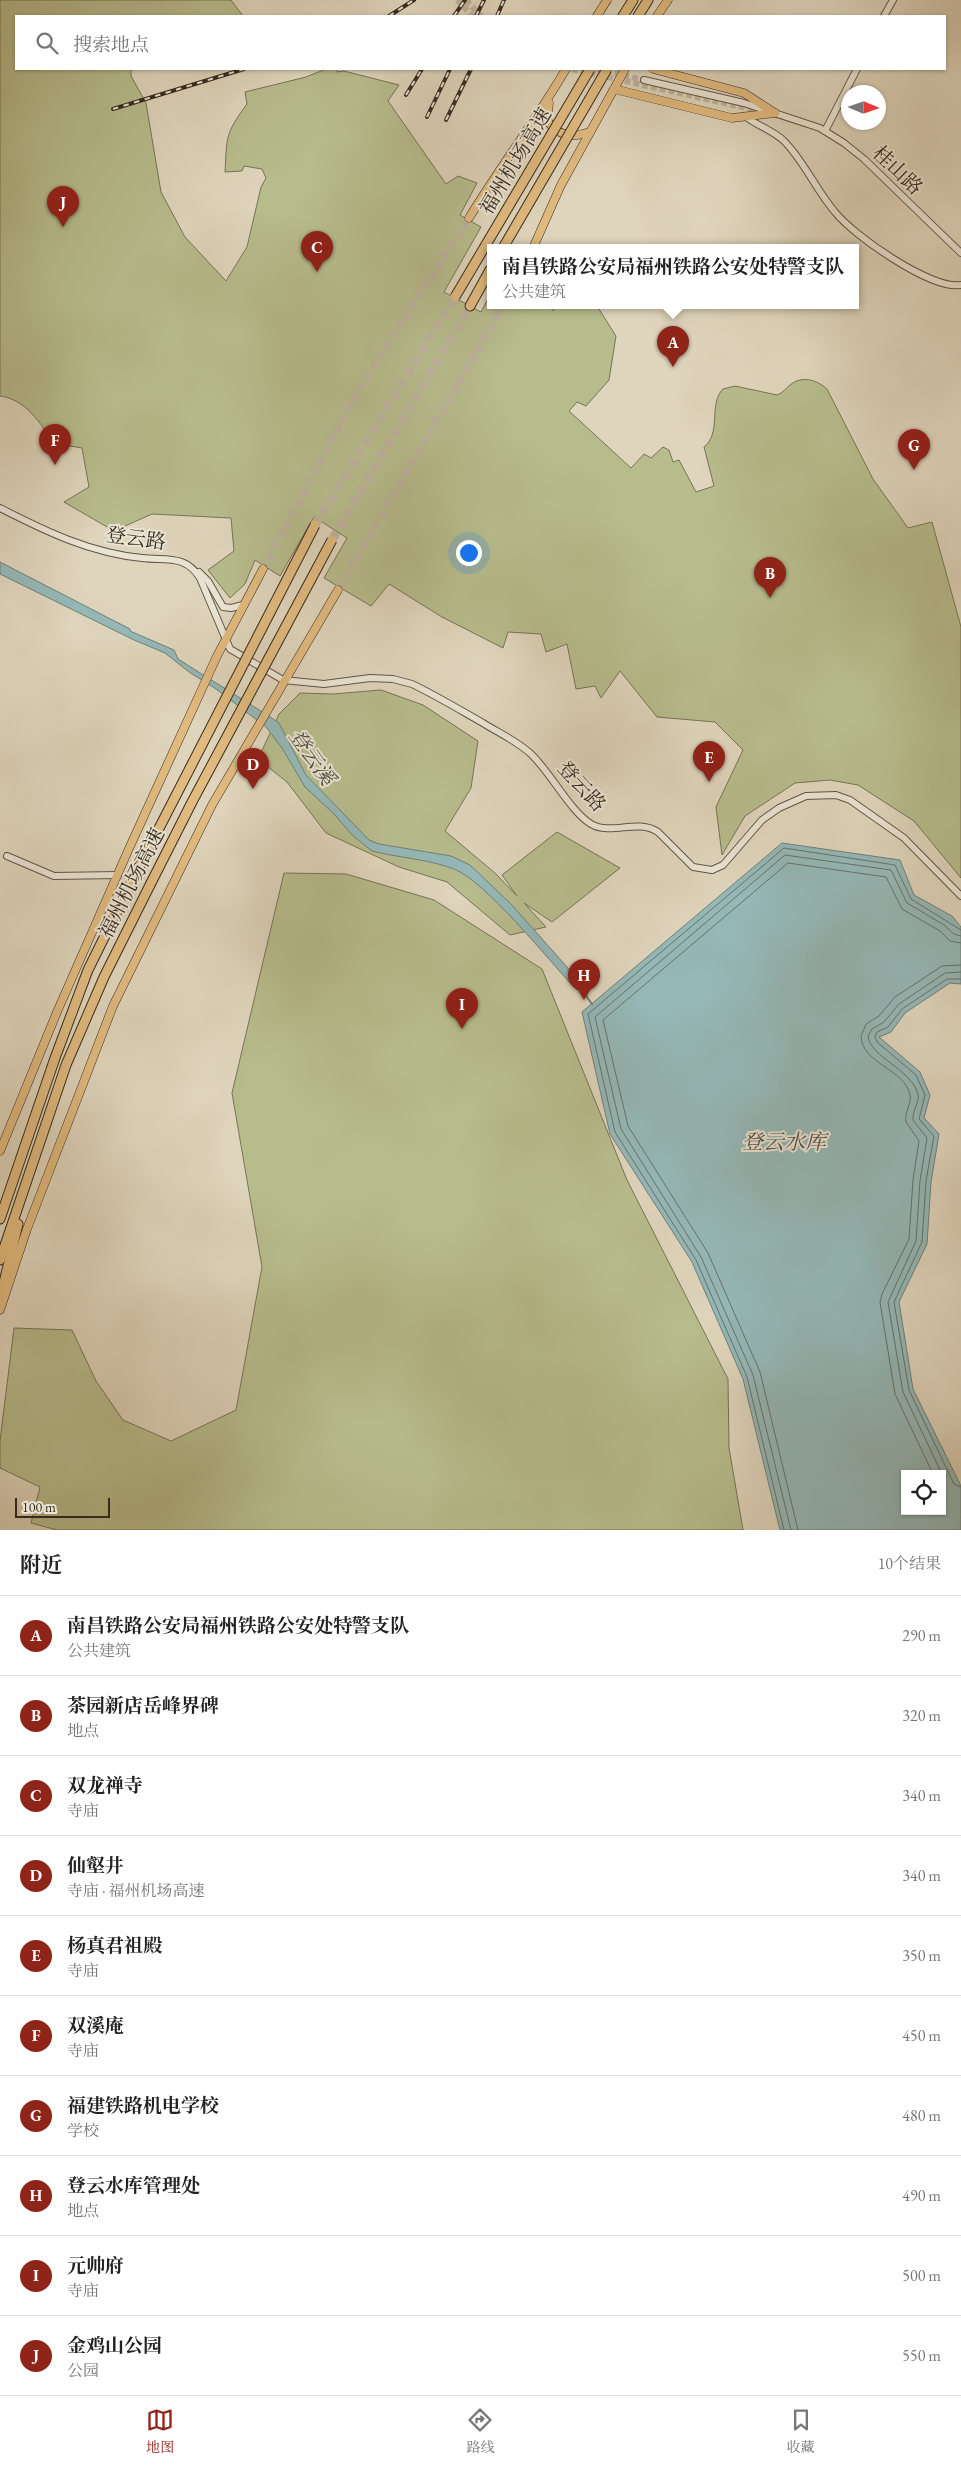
<!DOCTYPE html>
<html lang="zh">
<head>
<meta charset="utf-8">
<style>
  :root { --surface:#fff; --page:#f6f6f6; --text:#222; --muted:#767676; --line:#e0e0e0; --accent:#8f2418 }
  body { margin:0; font-family:"EB Garamond","Noto Serif SC",serif; background:var(--page); color:var(--text) }
  .controls { position:absolute; right:15px; bottom:15px; display:grid; overflow:hidden; border-radius:0px; box-shadow:0 1px 4px #0004 }
  .controls button { width:45px; height:45px; display:grid; place-items:center; padding:0; border:0; border-bottom:1px solid var(--line); background:var(--surface); color:var(--text); font:25px sans-serif }
  .compass { position:absolute; left:841px; top:85px; width:45px; height:45px; border-radius:50%; background:var(--surface); box-shadow:0 1px 4px #0004; rotate:92deg }
  .scale { position:absolute; left:15px; bottom:12px; width:95px; box-sizing:border-box; padding-left:5px; border:2px solid #362b20; border-top:0; font-size:14px; line-height:18px; white-space:nowrap; color:#362b20; -webkit-text-stroke:4px #eae4d3; paint-order:stroke }
  .you { position:absolute; left:468px; top:552px; width:18px; height:18px; margin:-12px; border:4px solid #fff; border-radius:50%; background:#1a73e8; box-shadow:0 0 0 8px #1a73e833 }
  .badge { display:grid; place-items:center; width:32px; height:32px; border-radius:50%; background:var(--accent); color:#fff; font-size:16px; font-weight:700 }
  .pin { position:absolute; translate:-50% -41px; filter:drop-shadow(0 1px 2px #0008) }
  .pin::after { content:''; position:absolute; top:26px; width:18px; height:15px; background:inherit; clip-path:polygon(0 0,100% 0,50% 100%) }
  .popup { position:absolute; left:487px; top:244px; width:372px; height:65px; box-sizing:border-box; display:grid; place-content:center; border-radius:0px; background:var(--surface); filter:drop-shadow(0 1px 4px #0005); font-size:16px; white-space:nowrap; color:var(--muted) }
  .popup b { font-size:19px; color:var(--text) }
  .popup::after { content:''; position:absolute; left:50%; top:100%; margin-left:-10px; border:10px solid transparent; border-top-color:var(--surface) }
  .list { margin:0; padding:0; list-style:none }
  h2 { display:flex; justify-content:space-between; align-items:center; height:65px; margin:0; padding:0 20px; font-size:21px }
  h2 small { font-size:16px; font-weight:400; color:var(--muted) }
  .list li { display:grid; grid-template-columns:32px 1fr auto; gap:15px; align-items:center; box-sizing:border-box; height:80px; padding:0 20px; border-top:1px solid var(--line) }
  .list b { display:block; font-size:19px; white-space:nowrap }
  .list p { margin:0; font-size:16px; white-space:nowrap; color:var(--muted) }
  .list em { font-size:16px; font-style:normal; color:var(--muted) }
  .icon { flex:none; width:28px; height:28px; fill:none; stroke:currentColor; stroke-width:2; stroke-linecap:round; stroke-linejoin:round }
  .map { position:relative; flex:none; width:961px; height:1530px; overflow:hidden }
  .search { position:absolute; background:var(--surface); box-shadow:0 1px 4px #0004; left:15px; right:15px; top:15px; height:55px; display:flex; align-items:center; gap:12px; box-sizing:border-box; padding:0 18px; border-radius:0px; color:var(--muted); font-size:19px }
  .sheet { height:865px; background:var(--surface) }
  nav { display:flex; justify-content:space-around; align-items:center; box-sizing:border-box; height:70px; border-top:1px solid var(--line); background:var(--surface); font-size:14px; color:var(--muted) }
  nav a { display:grid; justify-items:center; gap:2px }
  nav .on { color:var(--accent) }
  .map>svg:first-child { display:block }
  .green { fill:#b7bc8d; stroke:#767456 }
  .water { fill:#95b8b7; stroke:#6f807b; fill-rule:evenodd }
  .lines { fill:none; stroke-linecap:round; stroke-linejoin:round }
  .shore { stroke:#66726c; stroke-width:1 }
  .stream { stroke:#6f807b; stroke-width:2 }
  .minor-tunnel { stroke:#bdb39d; stroke-width:6; stroke-dasharray:6 3; stroke-linecap:butt }
  .major-tunnel { stroke:#bdb39d; stroke-width:8; stroke-dasharray:8 4; stroke-linecap:butt }
  .highway-tunnel { stroke:#bdb39d; stroke-width:9; stroke-dasharray:9 4.5; stroke-linecap:butt }
  .minor-casing { stroke:#605647; stroke-width:8 }
  .major-casing { stroke:#362b20; stroke-width:9 }
  .highway-casing { stroke:#362b20; stroke-width:11 }
  .minor { stroke:#eae4d3; stroke-width:6 }
  .major { stroke:#e0ba7e; stroke-width:8 }
  .highway { stroke:#e0ba7e; stroke-width:9 }
  .rail-casing { stroke:#362b20; stroke-width:4 }
  .rail { stroke:#eae4d3; stroke-width:2; stroke-dasharray:5.5; stroke-linecap:butt }
  .highway-bridge-casing { stroke:#362b20; stroke-width:11; stroke-linecap:butt }
  .highway-bridge { stroke:#e0ba7e; stroke-width:9 }
  .labels { text-anchor:middle; stroke-width:4; stroke-linejoin:round; paint-order:stroke }
  .street-label { font-size:20px; fill:#362b20; stroke:#eae4d3 }
  .water-label { font-size:21px; font-style:italic; fill:#4e4e46; stroke:#eae4d3 }
</style>
</head>
<body>
<div class="map">
<svg width="961" height="1530" viewBox="0 0 961 1530">
  <rect width="100%" height="100%" fill="#dfd5bc"/>
  <filter id="stains"><feTurbulence type="fractalNoise" baseFrequency=".004" numOctaves="4"/><feColorMatrix values="0 0 0 0 .2 0 0 0 0 .09 0 0 0 0 .02 0 0 0 .5 -.17"/></filter>
  <radialGradient id="worn" r=".72"><stop offset=".6" stop-color="#630" stop-opacity="0"/><stop offset="1" stop-color="#630" stop-opacity=".3"/></radialGradient>
  <g class="green">
    <path d="M0 0H231L243 16H16V69H131V76L146 103 161 192 185 237 226 281 247 247 261 187 266 178 262 169 244 166 242 171 225 172C227 136 225 134 247 104L245 92 306 77 326 69H337V72L344 71 399 85 388 101 446 184 458 176 477 183 460 215 481 227 444 292 481 312 490 295V306H550L553 311 557 306H597L616 336 609 380 586 406 577 402 569 411 631 468 644 454 651 458 663 447 669 450 673 462 679 460 696 492 714 486 704 447C722 433 708 404 723 389L735 386 777 395C783 393 785 389 790 385 802 375 817 380 827 389L873 479 908 528 932 522 961 627V878L914 821 858 785 830 780 795 783 745 816 722 855 716 807 743 750 715 722 657 717 620 671 601 698 595 686 576 689 567 644 546 652 541 634 508 632 503 648 442 617 389 584 371 606 324 578 347 538 314 517 280 576 255 560 245 584 230 598 208 570 234 551 231 518 152 514 114 531 64 502 89 487 82 448 53 443C41 423 25 399 0 396Z"/>
    <polygon points="381,690 423,705 478,741 471,788 445,831 495,873 517,896 502,875 557,832 620,868 552,922 524,903 546,927 510,935 447,882 399,867 326,833 287,782 258,759 279,714 300,693 333,694"/>
    <polygon points="284,873 346,874 434,900 542,969 627,1180 728,1379 729,1448 743,1530 57,1530 31,1523 40,1487 0,1468 0,1441 14,1328 72,1330 96,1381 123,1420 171,1441 236,1410 262,1267 232,1093"/>
  </g>
  <g class="water">
    <path d="M0 562 130 629V631L174 650 178 659 272 718 279 723 306 775 369 840 379 844 451 856 470 865 511 904 583 985 577 990 572 985C546 957 486 882 454 869 428 859 399 858 372 851L352 835 334 814 305 787 282 748 266 727 216 689 189 672 165 653 134 640 0 574Z"/>
    <path d="M782 843 900 860 914 895 952 916 961 927V984L950 983 905 1013 891 1032 879 1037 920 1072 930 1095 924 1118 939 1134 931 1182 927 1244 899 1302 913 1389 961 1486V1530H780L743 1379 692 1262 610 1134 582 1012ZM905 1474H942V1511H905Z"/>
  </g>
  <g class="lines">
    <g class="shore">
      <polyline points="961,979 947,979 902,1009 888,1027 877,1032 875,1037 877,1042 916,1075 925,1095 919,1119 934,1136 926,1181 922,1242 894,1302 909,1390 954,1484 961,1487"/>
      <path d="M933 1474 895 1394 880 1302 882 1294 909 1239 913 1180 919 1141 906 1122C904 1113 912 1103 910 1095 905 1069 862 1064 861 1036L866 1024 879 1016 895 997 942 966 961 965"/>
      <path d="M942 1474 903 1392 888 1302 916 1241 920 1181 927 1138 913 1120C912 1111 920 1102 918 1094 911 1069 870 1057 868 1036L872 1029 884 1022 899 1004 945 973 961 972"/>
      <polyline points="784,1530 747,1377 696,1260 615,1132 588,1014 784,848 895,865 911,899 961,930"/>
      <polyline points="791,1530 753,1375 701,1257 621,1129 595,1017 785,855 891,870 907,903 944,925 954,934 961,936"/>
      <polyline points="798,1530 760,1372 708,1253 628,1126 603,1020 788,863 886,877 902,909 940,931 950,941 961,943"/>
    </g>
    <polyline class="stream" points="579,986 592,1004"/>
    <g class="minor-tunnel">
      <polyline points="457,0 473,16"/>
      <polyline points="466,0 481,16"/>
      <polyline points="572,69 764,112"/>
      <polyline points="597,69 644,80"/>
    </g>
    <g class="major-tunnel">
      <polyline points="263,569 358,391 469,218"/>
      <polyline points="338,590 503,306"/>
    </g>
    <g class="highway-tunnel">
      <polyline points="315,525 455,297"/>
      <polyline points="332,540 470,306"/>
    </g>
    <g class="minor-casing">
      <g id="minor">
        <polyline points="884,16 893,0"/>
        <polyline points="644,80 744,103 820,128 844,143 864,159 961,253"/>
        <path d="M745 116C757 126 773 130 784 141 804 161 816 190 835 212 853 235 931 290 961 285"/>
        <polyline points="825,131 857,69"/>
        <path d="M0 508C45 531 90 553 142 558 166 561 185 554 200 578L230 649 283 680 324 684 370 678 393 679 412 684C437 696 460 710 483 723 499 733 517 741 531 754 551 773 570 811 591 824 612 836 637 818 658 832L693 867 712 870 723 865 762 820 779 808 806 796 836 795 850 800 904 838 961 896"/>
        <polyline points="199,572 208,581 223,607 231,608 243,605"/>
        <polyline points="7,856 54,876 118,875"/>
      </g>
    </g>
    <g class="major-casing">
      <g id="major">
        <polyline points="597,16 607,0"/>
        <polyline points="657,16 668,0"/>
        <polyline points="653,69 744,93 775,113"/>
        <polyline points="614,89 732,118 775,113"/>
        <path d="M549 103 547 120C557 136 573 138 590 132"/>
        <path d="M469 218C500 167 536 120 566 69"/>
        <polyline points="533,248 561,185 625,69"/>
        <polyline points="0,1151 57,1012 127,853 217,656 263,569"/>
        <polyline points="0,1310 27,1229 113,1006 212,805 338,590"/>
      </g>
    </g>
    <g class="highway-casing">
      <g id="highway">
        <polyline points="623,16 633,0"/>
        <polyline points="638,16 648,0"/>
        <polyline points="470,306 490,270"/>
        <polyline points="0,1219 55,1058 88,970 134,877"/>
        <polyline points="0,1260 66,1065 104,977 150,885"/>
        <polyline points="0,1299 18,1224"/>
      </g>
    </g>
    <use href="#minor" class="minor"/>
    <use href="#major" class="major"/>
    <use href="#highway" class="highway"/>
    <g class="rail-casing">
      <g id="rail">
        <polyline points="389,16 414,0"/>
        <polyline points="454,16 465,0"/>
        <polyline points="476,16 484,0"/>
        <polyline points="497,16 504,0"/>
        <polyline points="406,95 422,69"/>
        <polyline points="113,109 244,69"/>
        <polyline points="427,117 450,69"/>
        <polyline points="446,120 471,69"/>
      </g>
    </g>
    <use href="#rail" class="rail"/>
    <g class="highway-bridge-casing">
      <g id="highway-bridge">
        <polyline points="503,248 607,69"/>
        <polyline points="455,297 590,69"/>
        <polyline points="134,877 315,525"/>
        <polyline points="150,885 192,802 332,540"/>
      </g>
    </g>
    <use href="#highway-bridge" class="highway-bridge"/>
  </g>
  <g class="labels">
    <g class="street-label">
      <text transform="translate(515 161) rotate(-59)" y="7">福州机场高速</text>
      <text transform="translate(898 170) rotate(44)" y="7">桂山路</text>
      <text transform="translate(136 538) rotate(8)" y="7">登云路</text>
      <text transform="translate(582 786) rotate(48)" y="7">登云路</text>
      <text transform="translate(131 883) rotate(-63)" y="7">福州机场高速</text>
    </g>
    <g class="water-label">
      <text transform="translate(312 757) rotate(55)" y="7">登云溪</text>
      <text x="784" y="1149">登云水库</text>
    </g>
  </g>
  <rect width="100%" height="100%" filter="url(#stains)"/>
  <rect width="100%" height="100%" fill="url(#worn)"/>
</svg>
<div class="controls">
<button><svg class="icon" aria-label="locate" viewBox="0 0 24 24"><circle cx="12" cy="12" r="6"/><path d="M12 2v4M12 18v4M2 12h4M18 12h4"/></svg></button>
</div>
<svg class="compass" viewBox="-18 -18 36 36"><path d="M0-13l5 13h-10z" fill="#e53935"/><path d="M0 13l5-13h-10z" fill="#767676"/></svg>
<div class="scale">100 m</div>
<div class="you"></div>
<div class="pin badge" style="left:673px;top:367px">A</div>
<div class="popup"><b>南昌铁路公安局福州铁路公安处特警支队</b>公共建筑</div>
<div class="pin badge" style="left:770px;top:598px">B</div>
<div class="pin badge" style="left:317px;top:272px">C</div>
<div class="pin badge" style="left:253px;top:789px">D</div>
<div class="pin badge" style="left:709px;top:782px">E</div>
<div class="pin badge" style="left:55px;top:465px">F</div>
<div class="pin badge" style="left:914px;top:470px">G</div>
<div class="pin badge" style="left:584px;top:1000px">H</div>
<div class="pin badge" style="left:462px;top:1029px">I</div>
<div class="pin badge" style="left:63px;top:227px">J</div>
<div class="search"><svg class="icon" aria-label="search" viewBox="0 0 24 24"><circle cx="10" cy="10" r="6"/><path d="M15 15l6 6"/></svg>搜索地点</div>
</div>
<section class="sheet">
<h2>附近<small>10个结果</small></h2>
<ul class="list">
<li><span class="badge">A</span><div><b>南昌铁路公安局福州铁路公安处特警支队</b><p>公共建筑</p></div><em>290 m</em></li>
<li><span class="badge">B</span><div><b>茶园新店岳峰界碑</b><p>地点</p></div><em>320 m</em></li>
<li><span class="badge">C</span><div><b>双龙禅寺</b><p>寺庙</p></div><em>340 m</em></li>
<li><span class="badge">D</span><div><b>仙壑井</b><p>寺庙 · 福州机场高速</p></div><em>340 m</em></li>
<li><span class="badge">E</span><div><b>杨真君祖殿</b><p>寺庙</p></div><em>350 m</em></li>
<li><span class="badge">F</span><div><b>双溪庵</b><p>寺庙</p></div><em>450 m</em></li>
<li><span class="badge">G</span><div><b>福建铁路机电学校</b><p>学校</p></div><em>480 m</em></li>
<li><span class="badge">H</span><div><b>登云水库管理处</b><p>地点</p></div><em>490 m</em></li>
<li><span class="badge">I</span><div><b>元帅府</b><p>寺庙</p></div><em>500 m</em></li>
<li><span class="badge">J</span><div><b>金鸡山公园</b><p>公园</p></div><em>550 m</em></li>
</ul>
</section>
<nav>
<a class="on"><svg class="icon" aria-label="map" viewBox="0 0 24 24"><path d="M3 6l6-2 6 2 6-2v14l-6 2-6-2-6 2zM9 4v14M15 6v14"/></svg>地图</a>
<a><svg class="icon" aria-label="directions" viewBox="0 0 24 24"><path d="M12 3l9 9-9 9-9-9zM9 14v-3h6M13 9l2 2-2 2"/></svg>路线</a>
<a><svg class="icon" aria-label="saved" viewBox="0 0 24 24"><path d="M7 4h10v16l-5-4-5 4z"/></svg>收藏</a>
</nav>
</body>
</html>
